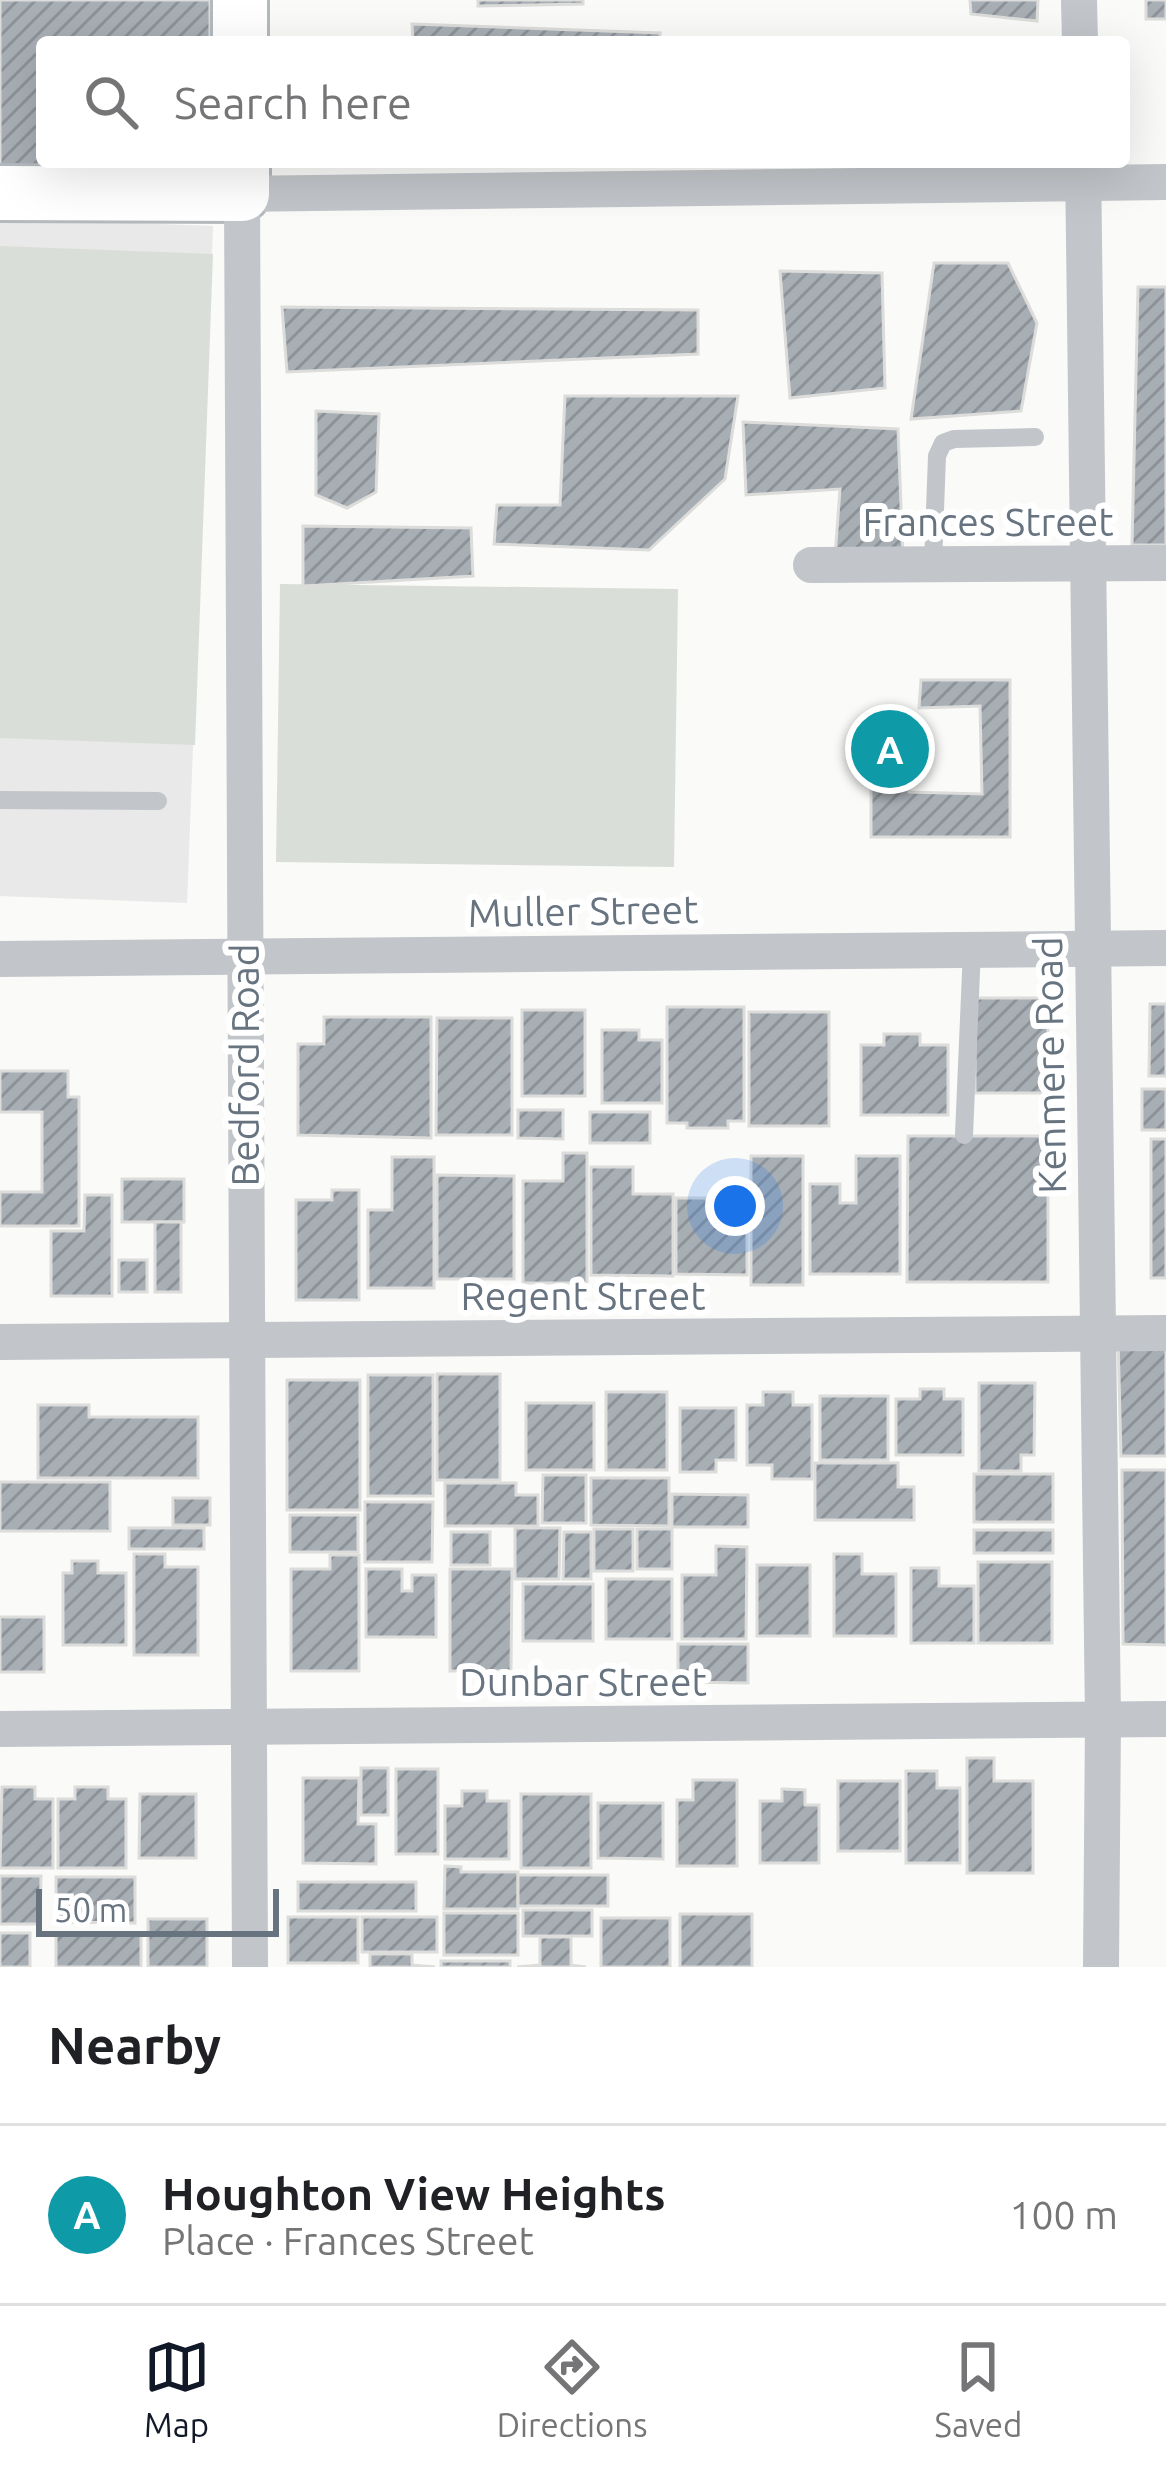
<!DOCTYPE html>
<html lang="en">
<head>
<meta charset="utf-8">
<style>
  :root { --surface:#fff; --page:#f2f2f2; --text:#202124; --muted:#757577; --line:#e0e0e0; --accent:#111827 }
  body { margin:0; font-family:Ubuntu,sans-serif; background:var(--page); color:var(--text) }
  .scale { position:absolute; left:36px; bottom:30px; width:243px; box-sizing:border-box; padding-left:12px; border:6px solid #677480; border-top:0; font-size:33px; line-height:42px; white-space:nowrap; color:#677480; -webkit-text-stroke:9px #fff; paint-order:stroke }
  .you { position:absolute; left:735px; top:1206px; width:42px; height:42px; margin:-30px; border:9px solid #fff; border-radius:50%; background:#1a73e8; box-shadow:0 0 0 18px #1a73e833 }
  .badge { display:grid; place-items:center; width:78px; height:78px; border-radius:50%; background:var(--accent); color:#fff; font-size:39px; font-weight:700 }
  .pin { position:absolute; translate:-50% -50%; border:6px solid #fff; box-shadow:0 3px 12px #0006 }
  .list { margin:0; padding:0; list-style:none }
  h2 { display:flex; justify-content:space-between; align-items:center; height:156px; margin:0; padding:0 48px; font-size:51px }
  h2 small { font-size:39px; font-weight:400; color:var(--muted) }
  .list li { display:grid; grid-template-columns:78px 1fr auto; gap:36px; align-items:center; box-sizing:border-box; height:180px; padding:0 48px; border-top:3px solid var(--line) }
  .list b { display:block; font-size:45px; white-space:nowrap }
  .list p { margin:0; font-size:39px; white-space:nowrap; color:var(--muted) }
  .list em { font-size:39px; font-style:normal; color:var(--muted) }
  .icon { flex:none; width:66px; height:66px; fill:none; stroke:currentColor; stroke-width:2; stroke-linecap:round; stroke-linejoin:round }
  .map { position:relative; flex:none; width:1166px; height:1967px; overflow:hidden }
  .search { position:absolute; background:var(--surface); box-shadow:0 12px 48px #0002; left:36px; right:36px; top:36px; height:132px; display:flex; align-items:center; gap:30px; box-sizing:border-box; padding:0 42px; border-radius:12px; color:var(--muted); font-size:45px }
  .sheet { height:336px; background:var(--surface) }
  nav { display:flex; justify-content:space-around; align-items:center; box-sizing:border-box; height:168px; border-top:3px solid var(--line); background:var(--surface); font-size:33px; color:var(--muted) }
  nav a { display:grid; justify-items:center; gap:6px }
  nav .on { color:var(--accent) }
  .map>svg:first-child { display:block }
  .built { fill:#e8e9e8 }
  .pitch { fill:#daded8 }
  .building { fill:url(#building-hatch); stroke:#dcdcda; stroke-width:3 }
  .lines { fill:none; stroke-linecap:round; stroke-linejoin:round }
  .secondary-casing { stroke:#b4b9be; stroke-width:60 }
  .lane { stroke:#c2c5c9; stroke-width:18 }
  .street { stroke:#c2c5c9; stroke-width:36 }
  .secondary { stroke:#fff; stroke-width:54 }
  .labels { text-anchor:middle; stroke-width:12; stroke-linejoin:round; paint-order:stroke }
  .street-label { font-size:39px; fill:#677480; stroke:#fff }
</style>
</head>
<body>
<div class="map">
<svg width="1166" height="1967" viewBox="0 0 1166 1967">
  <defs>
    <pattern id="building-hatch" width="6" height="6" patternUnits="userSpaceOnUse" patternTransform="scale(3)"><rect width="6" height="6" fill="#a7aeb4"/><path d="M-1 1l2-2M0 6l6-6M5 7l2-2" fill="none" stroke="#8c9298"/></pattern>
  </defs>
  <rect width="100%" height="100%" fill="#fafaf8"/>
  <polygon class="built" points="0,218 213,226 187,903 0,896"/>
  <g class="pitch">
    <polygon points="0,246 213,254 195,745 0,738"/>
    <polygon points="280,584 678,589 674,867 276,862"/>
  </g>
  <g class="building">
    <polygon points="0,0 210,0 210,42 42,42 42,162 114,162 115,182 0,182"/>
    <polygon points="478,0 583,0 583,4 478,6"/>
    <polygon points="970,0 1038,0 1037,21 971,14"/>
    <rect x="1146" y="0" width="20" height="19"/>
    <polygon points="412,24 660,33 660,42 413,42"/>
    <polygon points="934,263 1008,263 1037,323 1021,411 911,419"/>
    <polygon points="780,271 882,273 885,388 790,398"/>
    <polygon points="1138,287 1166,287 1166,545 1132,545"/>
    <polygon points="282,307 698,310 698,354 287,372"/>
    <polygon points="565,396 738,396 725,479 649,550 494,544 497,505 560,505"/>
    <polygon points="316,411 379,414 376,492 347,508 316,495"/>
    <polygon points="743,422 898,429 903,557 835,557 840,489 746,495"/>
    <polygon points="303,526 471,528 473,576 303,586"/>
    <polygon points="921,680 1010,680 1010,837 871,837 871,732 910,731 909,792 982,794 980,706 919,708"/>
    <rect x="975" y="998" width="73" height="95"/>
    <polygon points="1150,1004 1166,1004 1166,1076 1149,1076"/>
    <polygon points="667,1007 744,1007 744,1121 728,1121 728,1128 687,1128 687,1123 667,1123"/>
    <rect x="522" y="1010" width="63" height="86"/>
    <rect x="749" y="1012" width="80" height="114"/>
    <polygon points="324,1017 431,1017 431,1138 298,1135 298,1044 324,1044"/>
    <polygon points="437,1018 512,1018 512,1135 436,1135"/>
    <polygon points="602,1030 639,1030 639,1040 662,1040 662,1103 602,1103"/>
    <polygon points="884,1034 920,1034 920,1045 948,1045 948,1115 861,1115 861,1045 884,1045"/>
    <polygon points="0,1071 68,1071 68,1097 79,1097 79,1226 0,1226 0,1192 42,1192 42,1112 0,1112"/>
    <rect x="1142" y="1089" width="24" height="41"/>
    <polygon points="518,1110 563,1110 563,1139 518,1138"/>
    <rect x="590" y="1112" width="60" height="31"/>
    <polygon points="908,1136 1048,1136 1048,1282 907,1282"/>
    <rect x="1151" y="1139" width="15" height="139"/>
    <polygon points="563,1153 587,1153 587,1283 523,1283 523,1181 563,1181"/>
    <rect x="751" y="1156" width="52" height="129"/>
    <polygon points="856,1156 900,1156 900,1274 810,1274 810,1184 840,1184 840,1203 856,1203"/>
    <polygon points="392,1157 434,1157 434,1288 368,1288 368,1210 392,1210"/>
    <polygon points="591,1167 633,1167 633,1194 673,1194 673,1276 591,1275"/>
    <polygon points="437,1175 514,1176 514,1279 437,1279"/>
    <rect x="122" y="1179" width="62" height="43"/>
    <polygon points="332,1190 359,1190 359,1300 296,1300 296,1200 332,1200"/>
    <polygon points="85,1195 112,1195 112,1296 51,1296 51,1231 84,1231"/>
    <polygon points="676,1198 747,1198 747,1275 676,1274"/>
    <rect x="155" y="1222" width="26" height="70"/>
    <rect x="119" y="1260" width="28" height="32"/>
    <polygon points="1118,1335 1166,1335 1166,1456 1121,1456"/>
    <rect x="437" y="1374" width="63" height="106"/>
    <rect x="368" y="1375" width="65" height="121"/>
    <rect x="287" y="1380" width="73" height="130"/>
    <polygon points="979,1383 1035,1383 1034,1455 1021,1455 1021,1471 979,1471"/>
    <polygon points="920,1389 944,1389 944,1399 963,1399 963,1455 896,1455 896,1399 920,1399"/>
    <rect x="606" y="1392" width="61" height="78"/>
    <polygon points="763,1392 793,1392 793,1405 812,1405 812,1479 772,1479 772,1465 747,1465 747,1405 763,1405"/>
    <rect x="820" y="1396" width="68" height="64"/>
    <rect x="526" y="1403" width="68" height="67"/>
    <polygon points="38,1405 89,1405 89,1417 198,1417 198,1478 38,1478"/>
    <polygon points="680,1408 736,1408 736,1460 716,1460 716,1472 680,1472"/>
    <polygon points="815,1463 898,1463 898,1487 914,1487 914,1520 815,1520"/>
    <polygon points="1122,1470 1166,1470 1166,1645 1123,1644"/>
    <rect x="974" y="1474" width="79" height="48"/>
    <polygon points="543,1475 586,1475 586,1523 542,1523"/>
    <polygon points="591,1478 669,1478 669,1526 591,1525"/>
    <rect x="0" y="1482" width="110" height="49"/>
    <polygon points="445,1483 516,1483 516,1495 538,1495 538,1526 445,1526"/>
    <polygon points="672,1494 748,1495 748,1527 672,1527"/>
    <rect x="173" y="1498" width="37" height="27"/>
    <polygon points="365,1502 433,1502 432,1562 365,1562"/>
    <rect x="290" y="1515" width="68" height="37"/>
    <rect x="129" y="1528" width="75" height="21"/>
    <polygon points="515,1528 560,1528 559,1579 515,1579"/>
    <rect x="594" y="1529" width="39" height="42"/>
    <rect x="637" y="1529" width="35" height="40"/>
    <rect x="974" y="1530" width="79" height="23"/>
    <rect x="451" y="1532" width="39" height="33"/>
    <polygon points="564,1532 591,1532 591,1579 563,1579"/>
    <polygon points="716,1546 747,1547 746,1639 682,1639 682,1575 716,1575"/>
    <polygon points="134,1554 165,1554 165,1567 198,1567 198,1655 134,1655"/>
    <polygon points="834,1554 862,1554 862,1574 896,1574 896,1636 834,1636"/>
    <polygon points="330,1555 359,1555 359,1671 291,1671 291,1569 330,1569"/>
    <polygon points="72,1561 98,1561 98,1573 126,1573 126,1645 63,1645 63,1573 72,1573"/>
    <rect x="978" y="1562" width="74" height="81"/>
    <rect x="757" y="1565" width="53" height="71"/>
    <polygon points="911,1568 939,1568 939,1586 974,1586 974,1643 911,1643"/>
    <polygon points="366,1569 402,1569 402,1591 412,1591 412,1575 436,1575 436,1637 366,1637"/>
    <polygon points="450,1569 512,1569 511,1671 450,1671"/>
    <rect x="606" y="1579" width="66" height="60"/>
    <rect x="523" y="1584" width="70" height="57"/>
    <rect x="0" y="1617" width="44" height="55"/>
    <polygon points="678,1644 748,1644 748,1683 678,1682"/>
    <polygon points="967,1758 994,1758 994,1781 1033,1781 1033,1873 967,1873"/>
    <rect x="361" y="1768" width="27" height="47"/>
    <rect x="396" y="1769" width="42" height="85"/>
    <polygon points="906,1771 937,1771 937,1788 960,1788 960,1863 906,1863"/>
    <polygon points="303,1778 359,1778 358,1824 376,1824 376,1864 303,1863"/>
    <polygon points="693,1780 737,1780 737,1866 677,1866 677,1800 693,1800"/>
    <rect x="838" y="1781" width="62" height="70"/>
    <polygon points="2,1787 35,1787 35,1799 53,1799 53,1868 0,1868"/>
    <polygon points="75,1787 108,1787 108,1799 126,1799 126,1868 58,1868 58,1799 75,1799"/>
    <polygon points="782,1789 805,1790 805,1805 819,1805 819,1863 760,1863 760,1801 782,1801"/>
    <polygon points="462,1791 487,1791 487,1801 509,1801 509,1859 445,1859 445,1806 462,1806"/>
    <polygon points="140,1794 196,1794 196,1858 139,1858"/>
    <rect x="521" y="1794" width="70" height="74"/>
    <polygon points="598,1803 663,1803 663,1859 598,1858"/>
    <polygon points="445,1866 461,1867 461,1872 518,1872 518,1909 444,1909"/>
    <rect x="518" y="1875" width="90" height="31"/>
    <polygon points="0,1876 41,1876 40,1924 0,1924"/>
    <polygon points="56,1877 135,1877 135,1923 56,1922"/>
    <rect x="298" y="1882" width="118" height="29"/>
    <rect x="523" y="1910" width="69" height="26"/>
    <rect x="444" y="1913" width="74" height="42"/>
    <rect x="680" y="1914" width="72" height="53"/>
    <rect x="288" y="1917" width="70" height="46"/>
    <rect x="362" y="1917" width="75" height="35"/>
    <rect x="601" y="1918" width="69" height="49"/>
    <rect x="148" y="1919" width="59" height="48"/>
    <rect x="0" y="1933" width="30" height="34"/>
    <rect x="56" y="1933" width="85" height="34"/>
    <polygon points="540,1937 571,1937 571,1965 586,1967 517,1967 540,1965"/>
    <polygon points="370,1954 412,1954 412,1965 435,1967 370,1967"/>
    <rect x="441" y="1961" width="69" height="6"/>
  </g>
  <g class="lines">
    <g class="secondary-casing">
      <g id="secondary">
        <polyline points="240,0 240,42"/>
        <polyline points="0,193 242,194 242,162"/>
      </g>
    </g>
    <g class="lane">
      <polyline points="933,564 937,456 943,443 954,439 1035,437"/>
      <polyline points="0,800 158,801"/>
      <polyline points="964,1135 972,949"/>
    </g>
    <g class="street">
      <polyline points="1079,0 1080,42"/>
      <polyline points="1083,162 1103,1719 1101,1967"/>
      <polyline points="811,565 1166,563"/>
      <polyline points="0,959 1166,948"/>
      <polyline points="0,1342 1166,1333"/>
      <polyline points="0,1729 1166,1719"/>
      <polyline points="250,1967 242,194 1166,182"/>
    </g>
    <use href="#secondary" class="secondary"/>
  </g>
  <g class="labels">
    <g class="street-label">
      <text x="988" y="536">Frances Street</text>
      <text transform="translate(583 911) rotate(-1)" y="14">Muller Street</text>
      <text transform="translate(245 1065) rotate(-90)" y="14">Bedford Road</text>
      <text transform="translate(1050 1065) rotate(-91)" y="14">Kenmere Road</text>
      <text x="583" y="1310">Regent Street</text>
      <text x="583" y="1696">Dunbar Street</text>
    </g>
  </g>
</svg>
<div class="scale">50 m</div>
<div class="you"></div>
<div class="pin badge" style="left:890px;top:749px;background:#0f9aa8">A</div>
<div class="search"><svg class="icon" aria-label="search" viewBox="0 0 24 24"><circle cx="10" cy="10" r="6"/><path d="M15 15l6 6"/></svg>Search here</div>
</div>
<section class="sheet">
<h2>Nearby<small></small></h2>
<ul class="list">
<li><span class="badge" style="background:#0f9aa8">A</span><div><b>Houghton View Heights</b><p>Place · Frances Street</p></div><em>100 m</em></li>
</ul>
</section>
<nav>
<a class="on"><svg class="icon" aria-label="map" viewBox="0 0 24 24"><path d="M3 6l6-2 6 2 6-2v14l-6 2-6-2-6 2zM9 4v14M15 6v14"/></svg>Map</a>
<a><svg class="icon" aria-label="directions" viewBox="0 0 24 24"><path d="M12 3l9 9-9 9-9-9zM9 14v-3h6M13 9l2 2-2 2"/></svg>Directions</a>
<a><svg class="icon" aria-label="saved" viewBox="0 0 24 24"><path d="M7 4h10v16l-5-4-5 4z"/></svg>Saved</a>
</nav>
</body>
</html>
